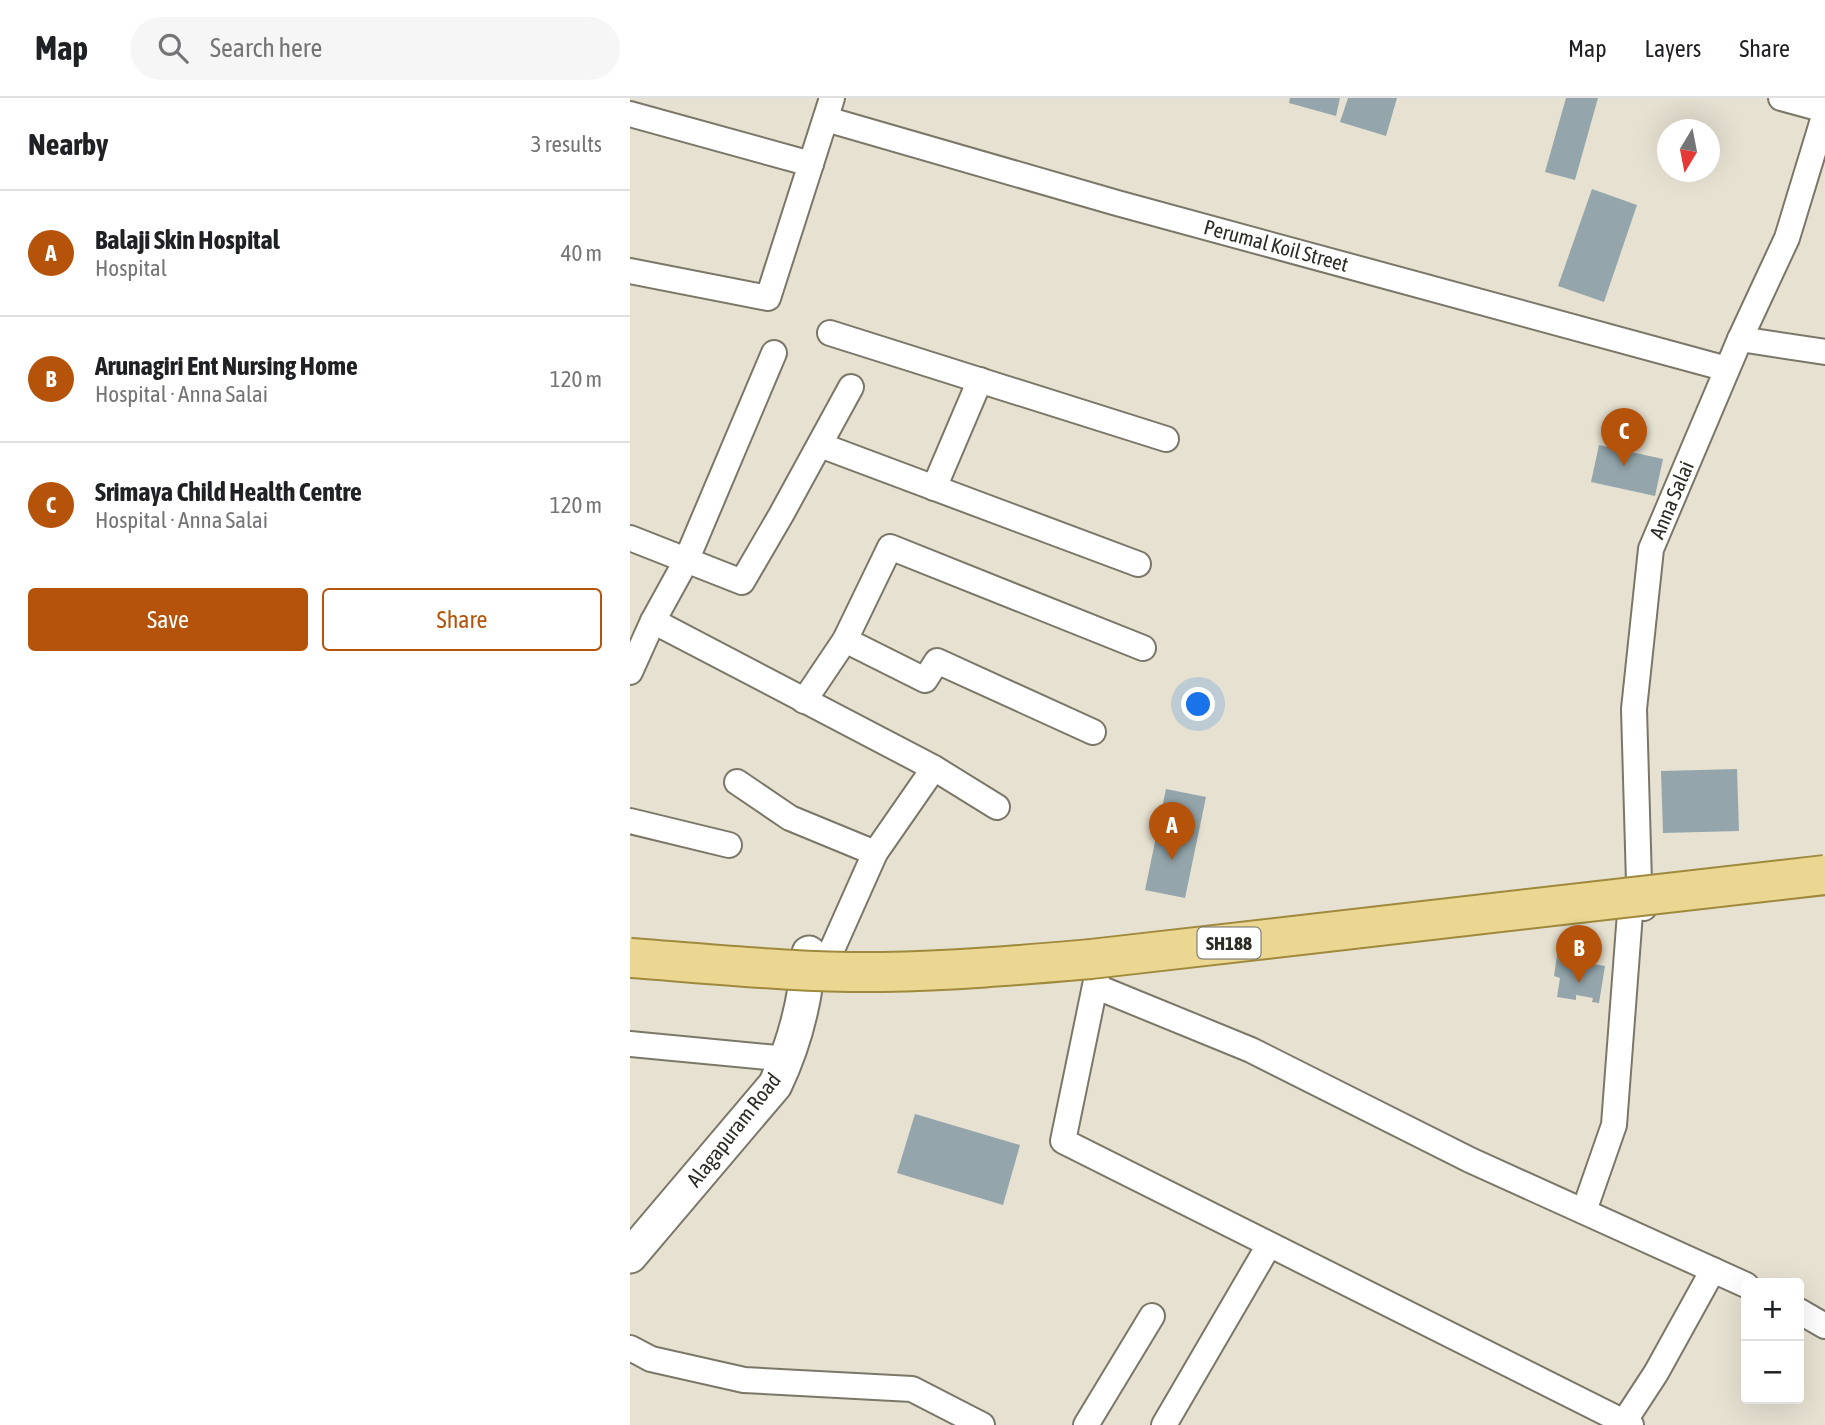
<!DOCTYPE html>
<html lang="en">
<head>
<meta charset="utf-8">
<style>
  :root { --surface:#fff; --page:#f6f6f6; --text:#202124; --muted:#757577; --line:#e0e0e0; --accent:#b45309 }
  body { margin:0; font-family:"Asap Condensed",sans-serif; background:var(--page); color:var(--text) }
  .controls { position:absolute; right:21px; bottom:21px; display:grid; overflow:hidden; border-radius:7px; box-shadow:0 7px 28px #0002 }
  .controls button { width:63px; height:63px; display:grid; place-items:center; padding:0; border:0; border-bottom:2px solid var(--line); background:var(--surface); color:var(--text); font:35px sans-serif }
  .compass { position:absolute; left:1027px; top:21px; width:63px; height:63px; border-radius:50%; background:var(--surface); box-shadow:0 7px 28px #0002; rotate:190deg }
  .you { position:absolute; left:569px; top:607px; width:24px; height:24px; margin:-18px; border:5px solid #fff; border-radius:50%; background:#1a73e8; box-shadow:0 0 0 10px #1a73e833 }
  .badge { display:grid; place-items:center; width:46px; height:46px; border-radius:50%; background:var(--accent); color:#fff; font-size:23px; font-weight:700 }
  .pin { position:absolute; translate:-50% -58px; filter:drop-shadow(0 2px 4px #0008) }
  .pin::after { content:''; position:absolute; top:37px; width:24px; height:21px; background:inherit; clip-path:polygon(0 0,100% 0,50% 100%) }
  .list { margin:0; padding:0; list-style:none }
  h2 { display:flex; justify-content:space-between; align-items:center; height:91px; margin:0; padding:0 28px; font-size:30px }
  h2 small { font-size:23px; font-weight:400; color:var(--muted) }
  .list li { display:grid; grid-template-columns:46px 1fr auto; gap:21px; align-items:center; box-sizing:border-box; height:126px; padding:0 28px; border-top:2px solid var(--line) }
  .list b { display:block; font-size:26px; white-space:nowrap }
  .list p { margin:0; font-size:23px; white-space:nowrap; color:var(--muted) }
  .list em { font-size:23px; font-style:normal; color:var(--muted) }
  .actions { display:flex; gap:14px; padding:21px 28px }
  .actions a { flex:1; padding:16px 0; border:2px solid var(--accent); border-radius:7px; text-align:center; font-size:24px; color:var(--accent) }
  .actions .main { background:var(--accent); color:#fff }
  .icon { flex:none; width:38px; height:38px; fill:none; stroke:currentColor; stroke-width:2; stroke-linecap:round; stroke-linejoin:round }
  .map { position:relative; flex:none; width:1195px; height:1327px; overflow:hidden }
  header { display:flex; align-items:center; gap:42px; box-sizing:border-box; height:98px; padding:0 35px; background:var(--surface); border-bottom:2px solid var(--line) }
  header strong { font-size:33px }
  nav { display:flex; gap:38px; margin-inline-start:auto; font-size:24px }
  .search { width:490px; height:63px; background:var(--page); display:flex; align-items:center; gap:18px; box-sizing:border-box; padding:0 24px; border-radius:38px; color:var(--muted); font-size:26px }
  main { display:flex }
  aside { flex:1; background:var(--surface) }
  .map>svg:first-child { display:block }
  .building { fill:#94a6ac }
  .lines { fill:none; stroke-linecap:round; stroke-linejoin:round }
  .street-casing { stroke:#7b7768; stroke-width:28 }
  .secondary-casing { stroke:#7b7768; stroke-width:37 }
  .street { stroke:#fff; stroke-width:24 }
  .secondary { stroke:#fff; stroke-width:33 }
  .primary-bridge-casing { stroke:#9f893c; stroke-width:42; stroke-linecap:butt }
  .primary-bridge { stroke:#ebd792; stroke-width:38 }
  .labels { text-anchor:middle; stroke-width:5; stroke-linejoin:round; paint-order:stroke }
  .shield { fill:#fff; stroke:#6b6b66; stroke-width:2 }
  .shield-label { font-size:19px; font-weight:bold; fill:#2c2b24 }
  .street-label { font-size:21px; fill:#2c2b24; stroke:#fff }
</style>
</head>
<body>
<header>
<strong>Map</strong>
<div class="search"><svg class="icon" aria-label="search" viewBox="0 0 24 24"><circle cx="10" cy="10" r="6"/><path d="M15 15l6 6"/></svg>Search here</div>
<nav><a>Map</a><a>Layers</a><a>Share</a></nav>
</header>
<main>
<aside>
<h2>Nearby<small>3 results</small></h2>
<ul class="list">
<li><span class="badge">A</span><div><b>Balaji Skin Hospital</b><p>Hospital</p></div><em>40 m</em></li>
<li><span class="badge">B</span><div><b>Arunagiri Ent Nursing Home</b><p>Hospital · Anna Salai</p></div><em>120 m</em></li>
<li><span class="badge">C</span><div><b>Srimaya Child Health Centre</b><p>Hospital · Anna Salai</p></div><em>120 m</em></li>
</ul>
<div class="actions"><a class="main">Save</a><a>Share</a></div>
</aside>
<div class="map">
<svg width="1195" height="1327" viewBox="0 0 1195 1327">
  <rect width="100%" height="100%" fill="#e6e1d1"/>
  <g class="building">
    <polygon points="660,0 710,0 706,18 659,5"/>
    <polygon points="718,0 767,0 756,38 710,24"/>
    <polygon points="936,0 968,0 945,82 915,74"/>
    <polygon points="962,91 1007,107 974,204 928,188"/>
    <polygon points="969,347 1033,361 1025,398 961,384"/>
    <polygon points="1107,671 1109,733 1033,735 1031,673"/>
    <polygon points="536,691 576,699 555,800 515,792"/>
    <polygon points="934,848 955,851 953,864 975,868 969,905 962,904 963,900 946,897 946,902 927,899 930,880 924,878 928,851 933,852"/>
    <polygon points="285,1016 390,1047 373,1107 267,1075"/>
  </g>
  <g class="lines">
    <g class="street-casing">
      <g id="street">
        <polyline points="1151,0 1195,12"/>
        <polyline points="0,16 181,66"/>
        <polyline points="196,21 487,105 1097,271"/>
        <polyline points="0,173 138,200 202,0"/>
        <polyline points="200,235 536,341"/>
        <polyline points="1110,241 1195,254"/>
        <polyline points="144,255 56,463 23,523 304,670 367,709"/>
        <polyline points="190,347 508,466"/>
        <polyline points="304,390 350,282"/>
        <polyline points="0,440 112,484 151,417 221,289"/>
        <polyline points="215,542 260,449 513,550"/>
        <polyline points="0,574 23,523"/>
        <polyline points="174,603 215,542 295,582 307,563 463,634"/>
        <polyline points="107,684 160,720 245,755"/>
        <polyline points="0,723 99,747"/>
        <polyline points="1014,810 1009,784 1004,611 1021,451 1110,241 1157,140 1195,15"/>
        <polyline points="200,856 245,755 304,670"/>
        <polyline points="467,878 433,1043 994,1324 992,1327"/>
        <polyline points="467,889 621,952 840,1062 1116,1187"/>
        <polyline points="0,946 158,961"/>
        <polyline points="954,1113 984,1027 1000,815"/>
        <polyline points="1169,1213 1195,1228"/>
        <polyline points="0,1250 21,1261 114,1282 282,1291 352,1327"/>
        <polyline points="456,1327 522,1218"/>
        <polyline points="534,1327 639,1147"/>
        <polyline points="1001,1327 994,1324 1026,1275 1083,1172"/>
      </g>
    </g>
    <g class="secondary-casing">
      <path id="secondary" d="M0 1158 145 987C165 945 176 901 179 855"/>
    </g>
    <use href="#street" class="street"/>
    <use href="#secondary" class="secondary"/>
    <g class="primary-bridge-casing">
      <path id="primary-bridge" d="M0 860C84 866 168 875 252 874 322 873 391 867 461 861L1195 777"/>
    </g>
    <use href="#primary-bridge" class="primary-bridge"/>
  </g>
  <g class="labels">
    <rect class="shield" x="567.5" y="829.5" width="63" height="31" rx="5"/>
    <g class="shield-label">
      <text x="599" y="852">SH188</text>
    </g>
    <g class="street-label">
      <text transform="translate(646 148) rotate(15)" y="7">Perumal Koil Street</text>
      <text transform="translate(1042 402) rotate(-67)" y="7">Anna Salai</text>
      <text transform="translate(104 1032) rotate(-52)" y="7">Alagapuram Road</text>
    </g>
  </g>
</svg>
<div class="controls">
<button>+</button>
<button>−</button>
</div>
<svg class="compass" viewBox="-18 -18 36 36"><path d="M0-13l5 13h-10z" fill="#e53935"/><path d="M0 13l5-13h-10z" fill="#757577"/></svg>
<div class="you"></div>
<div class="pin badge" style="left:542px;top:762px">A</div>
<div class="pin badge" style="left:949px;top:885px">B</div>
<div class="pin badge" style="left:994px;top:368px">C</div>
</div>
</main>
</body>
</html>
